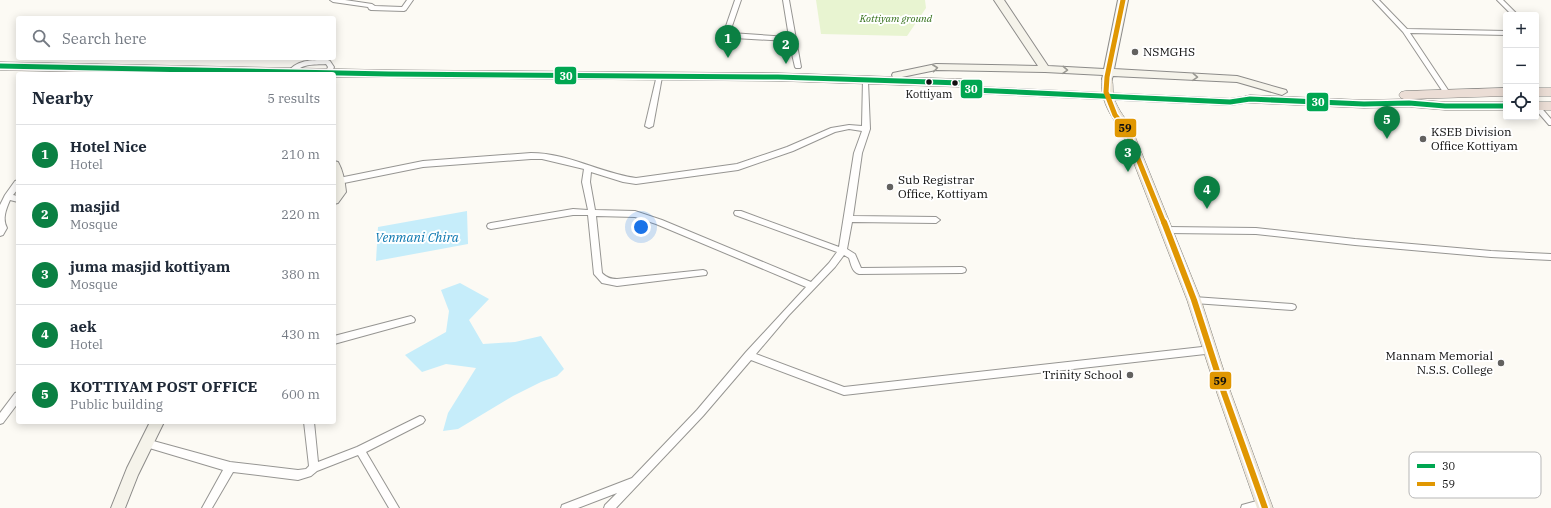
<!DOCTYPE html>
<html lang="en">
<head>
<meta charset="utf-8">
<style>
  :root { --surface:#fff; --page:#f2f2f3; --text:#1f2937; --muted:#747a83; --line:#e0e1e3; --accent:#0b8043 }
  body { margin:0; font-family:"IBM Plex Serif",serif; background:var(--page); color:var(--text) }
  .controls { position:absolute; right:12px; top:12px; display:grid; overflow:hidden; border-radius:4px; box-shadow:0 2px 10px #0003 }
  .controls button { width:36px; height:36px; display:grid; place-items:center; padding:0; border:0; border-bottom:1px solid var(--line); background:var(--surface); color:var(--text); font:20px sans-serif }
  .you { position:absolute; left:641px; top:227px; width:14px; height:14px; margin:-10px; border:3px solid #fff; border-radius:50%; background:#1a73e8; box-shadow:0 0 0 6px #1a73e833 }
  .badge { display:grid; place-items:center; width:26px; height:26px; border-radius:50%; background:var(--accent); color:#fff; font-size:13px; font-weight:700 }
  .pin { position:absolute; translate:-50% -33px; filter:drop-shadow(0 1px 2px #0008) }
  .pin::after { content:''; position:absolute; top:21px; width:14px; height:12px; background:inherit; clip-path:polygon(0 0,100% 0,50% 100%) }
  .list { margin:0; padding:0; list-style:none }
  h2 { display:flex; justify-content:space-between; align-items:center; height:52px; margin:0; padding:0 16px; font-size:17px }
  h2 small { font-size:13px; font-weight:400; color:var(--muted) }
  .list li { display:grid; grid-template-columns:26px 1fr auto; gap:12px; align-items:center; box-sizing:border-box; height:60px; padding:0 16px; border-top:1px solid var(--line) }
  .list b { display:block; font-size:15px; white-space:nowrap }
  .list p { margin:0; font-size:13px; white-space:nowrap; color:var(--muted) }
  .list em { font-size:13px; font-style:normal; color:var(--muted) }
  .icon { flex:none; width:22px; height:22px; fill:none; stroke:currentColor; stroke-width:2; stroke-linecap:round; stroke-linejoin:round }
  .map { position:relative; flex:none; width:1551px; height:508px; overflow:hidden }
  .search { position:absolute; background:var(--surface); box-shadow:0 2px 10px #0003; left:16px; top:16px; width:320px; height:44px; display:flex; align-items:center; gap:10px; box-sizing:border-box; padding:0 14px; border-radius:4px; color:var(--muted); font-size:15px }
  .panel { position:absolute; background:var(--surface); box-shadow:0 2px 10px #0003; left:16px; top:72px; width:320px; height:352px; border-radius:4px }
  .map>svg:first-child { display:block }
  .green { fill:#e8f4d1 }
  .water { fill:#c6edfa }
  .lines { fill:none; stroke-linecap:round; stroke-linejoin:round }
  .street-casing { stroke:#969592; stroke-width:2 }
  .secondary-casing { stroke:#8c8b89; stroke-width:2 }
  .primary-casing { stroke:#83827f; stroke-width:1 }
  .highway-casing { stroke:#83827f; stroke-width:1 }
  .street { fill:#fffefd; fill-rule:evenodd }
  .secondary { fill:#f5f3ea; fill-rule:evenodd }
  .primary { fill:#ede6d9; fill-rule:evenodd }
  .highway { fill:#ebddd5; fill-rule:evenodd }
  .bus-1-casing { stroke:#fff; stroke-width:8 }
  .bus-2-far1-casing { stroke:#fff; stroke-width:8 }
  .bus-2-casing { stroke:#fff; stroke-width:10 }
  .bus-1 { stroke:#00a651; stroke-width:5 }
  .bus-2-far1 { stroke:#e09702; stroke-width:5 }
  .bus-2 { stroke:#e09702; stroke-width:6 }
  .oneway { stroke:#999892 }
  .poi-dot { fill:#62615f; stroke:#fff; stroke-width:1.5 }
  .bus-dot { fill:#0f0f0f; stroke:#fff; stroke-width:1.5 }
  .labels { text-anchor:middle; stroke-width:4; stroke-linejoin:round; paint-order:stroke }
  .far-park-label { font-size:10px; font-style:italic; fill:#316e17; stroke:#fff }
  .bus-label { font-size:11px; fill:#0f0f0f; stroke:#fff }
  .poi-label { font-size:12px; fill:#0f0f0f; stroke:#fff; text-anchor:start }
  .water-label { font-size:13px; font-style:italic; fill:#0976af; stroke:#fff }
  .key { fill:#fff; stroke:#b7b7b7; stroke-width:1 }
  .key-label { font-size:11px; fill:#0f0f0f }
  .line-badge { stroke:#fff; stroke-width:1.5 }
  .badge-label { font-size:11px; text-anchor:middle; font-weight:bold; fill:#fff }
  .pale-badge-label { font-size:11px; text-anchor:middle; font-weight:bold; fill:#111 }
</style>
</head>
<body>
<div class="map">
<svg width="1551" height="508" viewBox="0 0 1551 508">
  <rect width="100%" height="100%" fill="#fcfaf4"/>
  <polygon class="green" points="816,0 925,0 926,8 907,36 821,34"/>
  <g class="water">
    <polygon points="467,211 468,244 376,261 378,227"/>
    <polygon points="460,283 489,299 469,320 483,344 515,342 541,336 564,369 557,376 541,382 513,396 458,429 443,431 448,413 476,368 446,364 422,372 405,355 446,332 449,311 441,290"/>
  </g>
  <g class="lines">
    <g class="street-casing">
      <g id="street">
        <polygon points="330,0 345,0 372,4 375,6 402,7 407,0 413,0 406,10 404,11 371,10 369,9 368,7 333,2"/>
        <polygon points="735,0 741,0 731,29 731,33 789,37 783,0 789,0 801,67 800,68 796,68 795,67 789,41 734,38 726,35 725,29"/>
        <polygon points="1373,0 1379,0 1407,29 1506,31 1506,35 1410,33 1450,93 1447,95 1445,95 1403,32"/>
        <polygon points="1497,0 1503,0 1518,15 1512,15"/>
        <path d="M328 60 330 61 334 67 331 74H325L328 67 326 64C313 65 302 63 293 74L287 73C297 59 312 60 328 60Z"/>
        <polygon points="657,75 659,75 662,77 653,126 649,128 645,126"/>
        <path d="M863 79H867L868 81 870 129 862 153 853 216 936 217 940 220 936 223 852 222 847 249 855 254 861 268 962 267 965 268 966 270 965 272 962 273 859 274C852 272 851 264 849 258L844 255 835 267 789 315 756 354 844 387 1211 346 1214 347 1215 350 1214 353 844 395 751 360 703 416 616 508H604L605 505 617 493 578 508H561L562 505 632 478 697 410 746 352 806 287 656 224 635 217 596 216 602 273C607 278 611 279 617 279L703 270 706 271 707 273 706 275 617 286 602 283 594 274 588 215H573L491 229 488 228 487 226 488 224 491 223 573 209 588 210 582 182 584 169 542 159H531L423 167 339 184 335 181 339 178 423 161 531 153C568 153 600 173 636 178L737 164 787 147 831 128 849 125 862 126ZM849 129 862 131 854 153 839 247 741 211H735L734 213 735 215 837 252 829 263 811 282 662 220 635 211 595 210 590 182 591 172 623 182 636 184 738 170 793 151 835 132Z"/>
        <polygon points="1536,104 1538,104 1551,119 1551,125 1549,125 1536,110"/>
        <path d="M18 180V189L13 195 18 196V202L10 200C6 209 2 219 7 228L3 235 0 236V205L5 195 15 181Z"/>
        <polygon points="1167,227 1256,228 1355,239 1491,251 1551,254 1551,260 1491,257 1355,245 1256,234 1167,233 1163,230"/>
        <polygon points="1194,297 1292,304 1295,305 1296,307 1295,309 1292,310 1194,303 1191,302 1190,300 1191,298"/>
        <polygon points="411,316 414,318 415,320 414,322 334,344 334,336"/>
        <polygon points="18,392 18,403 3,423 0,424 0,413 15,393"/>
        <polygon points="420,416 423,417 425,420 423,423 366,452 399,508 389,508 358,455 317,471 311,476 298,480 233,472 212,508 202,508 223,470 146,447 143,446 141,443 143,440 146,439 230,462 298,470 306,469 309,466 304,422 314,422 318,462 357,447"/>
        <polygon points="1264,499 1268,501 1269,504 1266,508 1241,508 1242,505"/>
      </g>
    </g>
    <g class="secondary-casing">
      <g id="secondary">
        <polygon points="994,0 1004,0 1048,66 1104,69 1118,0 1128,0 1114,69 1237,76 1286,90 1287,92 1282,95 1237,82 1113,76 1111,81 1107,82 1102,79 1103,75 1045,72 936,70 897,78 893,77 892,75 893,73 936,64 1038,66"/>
        <polygon points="961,80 975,87 1230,99 1250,96 1255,99 1250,102 1230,105 973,93 957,85 956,83 957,81"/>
        <path d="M334 161 338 162C343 171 345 182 346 192L338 203 334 204Z"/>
        <polygon points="150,422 164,422 138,475 125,508 111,508 127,468"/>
      </g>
    </g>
    <g class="primary-casing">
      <path id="primary" d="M1107 75 1111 77C1114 82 1112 92 1114 98 1118 110 1126 119 1132 129L1201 300 1231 393 1273 508H1257L1217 393 1187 300 1121 130C1109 114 1100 99 1102 79L1103 77Z"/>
    </g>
    <g class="highway-casing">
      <g id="highway">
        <polygon points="0,62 389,70 778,73 961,79 965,80 967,83 965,86 961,87 778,81 334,77 334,74 172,74 0,70"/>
        <polygon points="1506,88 1506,96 1410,99 1445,102 1506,102 1506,110 1445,110 1409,107 1364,108 1250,103 1245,102 1244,99 1245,96 1250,95 1364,100 1404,99 1401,98 1399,95 1401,92 1405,91"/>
        <rect x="1536" y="88" width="15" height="8"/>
        <rect x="1536" y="102" width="15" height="8"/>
      </g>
    </g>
    <use href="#street" class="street"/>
    <use href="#secondary" class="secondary"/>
    <use href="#primary" class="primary"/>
    <use href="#highway" class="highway"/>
    <g class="bus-1-casing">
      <polyline id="bus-1" points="0,66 389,74 778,77 961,83 973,90 1230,102 1250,99 1364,104 1409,103 1445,106 1506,106"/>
    </g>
    <g class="bus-2-far1-casing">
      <polyline id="bus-2-far1" points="1123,0 1107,77 1106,92 1115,115 1126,129 1164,223"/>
    </g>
    <g class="bus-2-casing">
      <polyline id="bus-2" points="1164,222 1194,300 1224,393 1265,508"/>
    </g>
    <use href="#bus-1" class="bus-1"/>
    <use href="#bus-2-far1" class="bus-2-far1"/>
    <use href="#bus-2" class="bus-2"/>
  </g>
  <defs><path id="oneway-chevron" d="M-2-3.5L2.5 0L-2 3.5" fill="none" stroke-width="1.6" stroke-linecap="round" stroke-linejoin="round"/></defs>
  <g class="oneway">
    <use href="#oneway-chevron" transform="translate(935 68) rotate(-7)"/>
    <use href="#oneway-chevron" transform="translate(1065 70) rotate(3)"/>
    <use href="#oneway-chevron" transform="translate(1195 77) rotate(3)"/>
  </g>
  <g class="poi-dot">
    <circle cx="1135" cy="52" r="4"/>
    <circle cx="1423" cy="139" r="4"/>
    <circle cx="890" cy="187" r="4"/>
    <circle cx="1501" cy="363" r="4"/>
    <circle cx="1130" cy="375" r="4"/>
  </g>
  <g class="bus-dot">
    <circle cx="929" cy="82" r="3.5"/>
    <circle cx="955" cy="83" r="3.5"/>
  </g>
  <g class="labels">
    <g class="far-park-label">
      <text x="896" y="22">Kottiyam ground</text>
    </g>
    <g class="bus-label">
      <text x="929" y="98">Kottiyam</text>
    </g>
    <g class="poi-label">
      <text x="1143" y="56">NSMGHS</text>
      <text x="1431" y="136">KSEB Division<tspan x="1431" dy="14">Office Kottiyam</tspan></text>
      <text x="898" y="184">Sub Registrar<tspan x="898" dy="14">Office, Kottiyam</tspan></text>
      <text x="1493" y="360" text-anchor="end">Mannam Memorial<tspan x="1493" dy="14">N.S.S. College</tspan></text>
      <text x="1122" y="379" text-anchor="end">Trinity School</text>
    </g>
    <g class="water-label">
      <text x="417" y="242">Venmani Chira</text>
    </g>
  </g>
  <rect x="1409" y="452" width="132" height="46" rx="6" class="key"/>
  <rect x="1417" y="464" width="18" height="4" fill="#00a651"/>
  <rect x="1417" y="482" width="18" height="4" fill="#e09702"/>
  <g class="key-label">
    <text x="1442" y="470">30</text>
    <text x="1442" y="488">59</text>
  </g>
  <g class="line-badge">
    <rect x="554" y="66" width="23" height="19" rx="4" fill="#00a651"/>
    <rect x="960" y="79" width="23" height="20" rx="4" fill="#00a651"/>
    <rect x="1306" y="92" width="23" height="20" rx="4" fill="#00a651"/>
    <rect x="1114" y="118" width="23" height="20" rx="4" fill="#e09702"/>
    <rect x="1209" y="371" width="23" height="19" rx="4" fill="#e09702"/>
  </g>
  <g class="badge-label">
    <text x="566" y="80">30</text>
    <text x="971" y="93">30</text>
    <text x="1318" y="106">30</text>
  </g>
  <g class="pale-badge-label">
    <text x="1125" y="132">59</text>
    <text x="1220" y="385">59</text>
  </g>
</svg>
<div class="controls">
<button>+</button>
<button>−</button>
<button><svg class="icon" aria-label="locate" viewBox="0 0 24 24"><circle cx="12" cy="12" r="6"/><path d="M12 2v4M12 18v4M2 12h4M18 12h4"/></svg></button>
</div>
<div class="you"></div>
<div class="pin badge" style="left:728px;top:58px">1</div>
<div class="pin badge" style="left:786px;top:64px">2</div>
<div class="pin badge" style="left:1128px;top:172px">3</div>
<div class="pin badge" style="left:1207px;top:209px">4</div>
<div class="pin badge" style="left:1387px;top:139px">5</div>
<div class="search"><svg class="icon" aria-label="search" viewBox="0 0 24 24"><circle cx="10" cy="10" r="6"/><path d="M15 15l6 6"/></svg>Search here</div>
<section class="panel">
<h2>Nearby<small>5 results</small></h2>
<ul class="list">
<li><span class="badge">1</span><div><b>Hotel Nice</b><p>Hotel</p></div><em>210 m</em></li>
<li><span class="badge">2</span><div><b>masjid</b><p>Mosque</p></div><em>220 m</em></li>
<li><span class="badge">3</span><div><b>juma masjid kottiyam</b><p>Mosque</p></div><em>380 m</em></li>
<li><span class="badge">4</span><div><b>aek</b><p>Hotel</p></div><em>430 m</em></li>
<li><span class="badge">5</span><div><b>KOTTIYAM POST OFFICE</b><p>Public building</p></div><em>600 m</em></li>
</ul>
</section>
</div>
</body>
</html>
